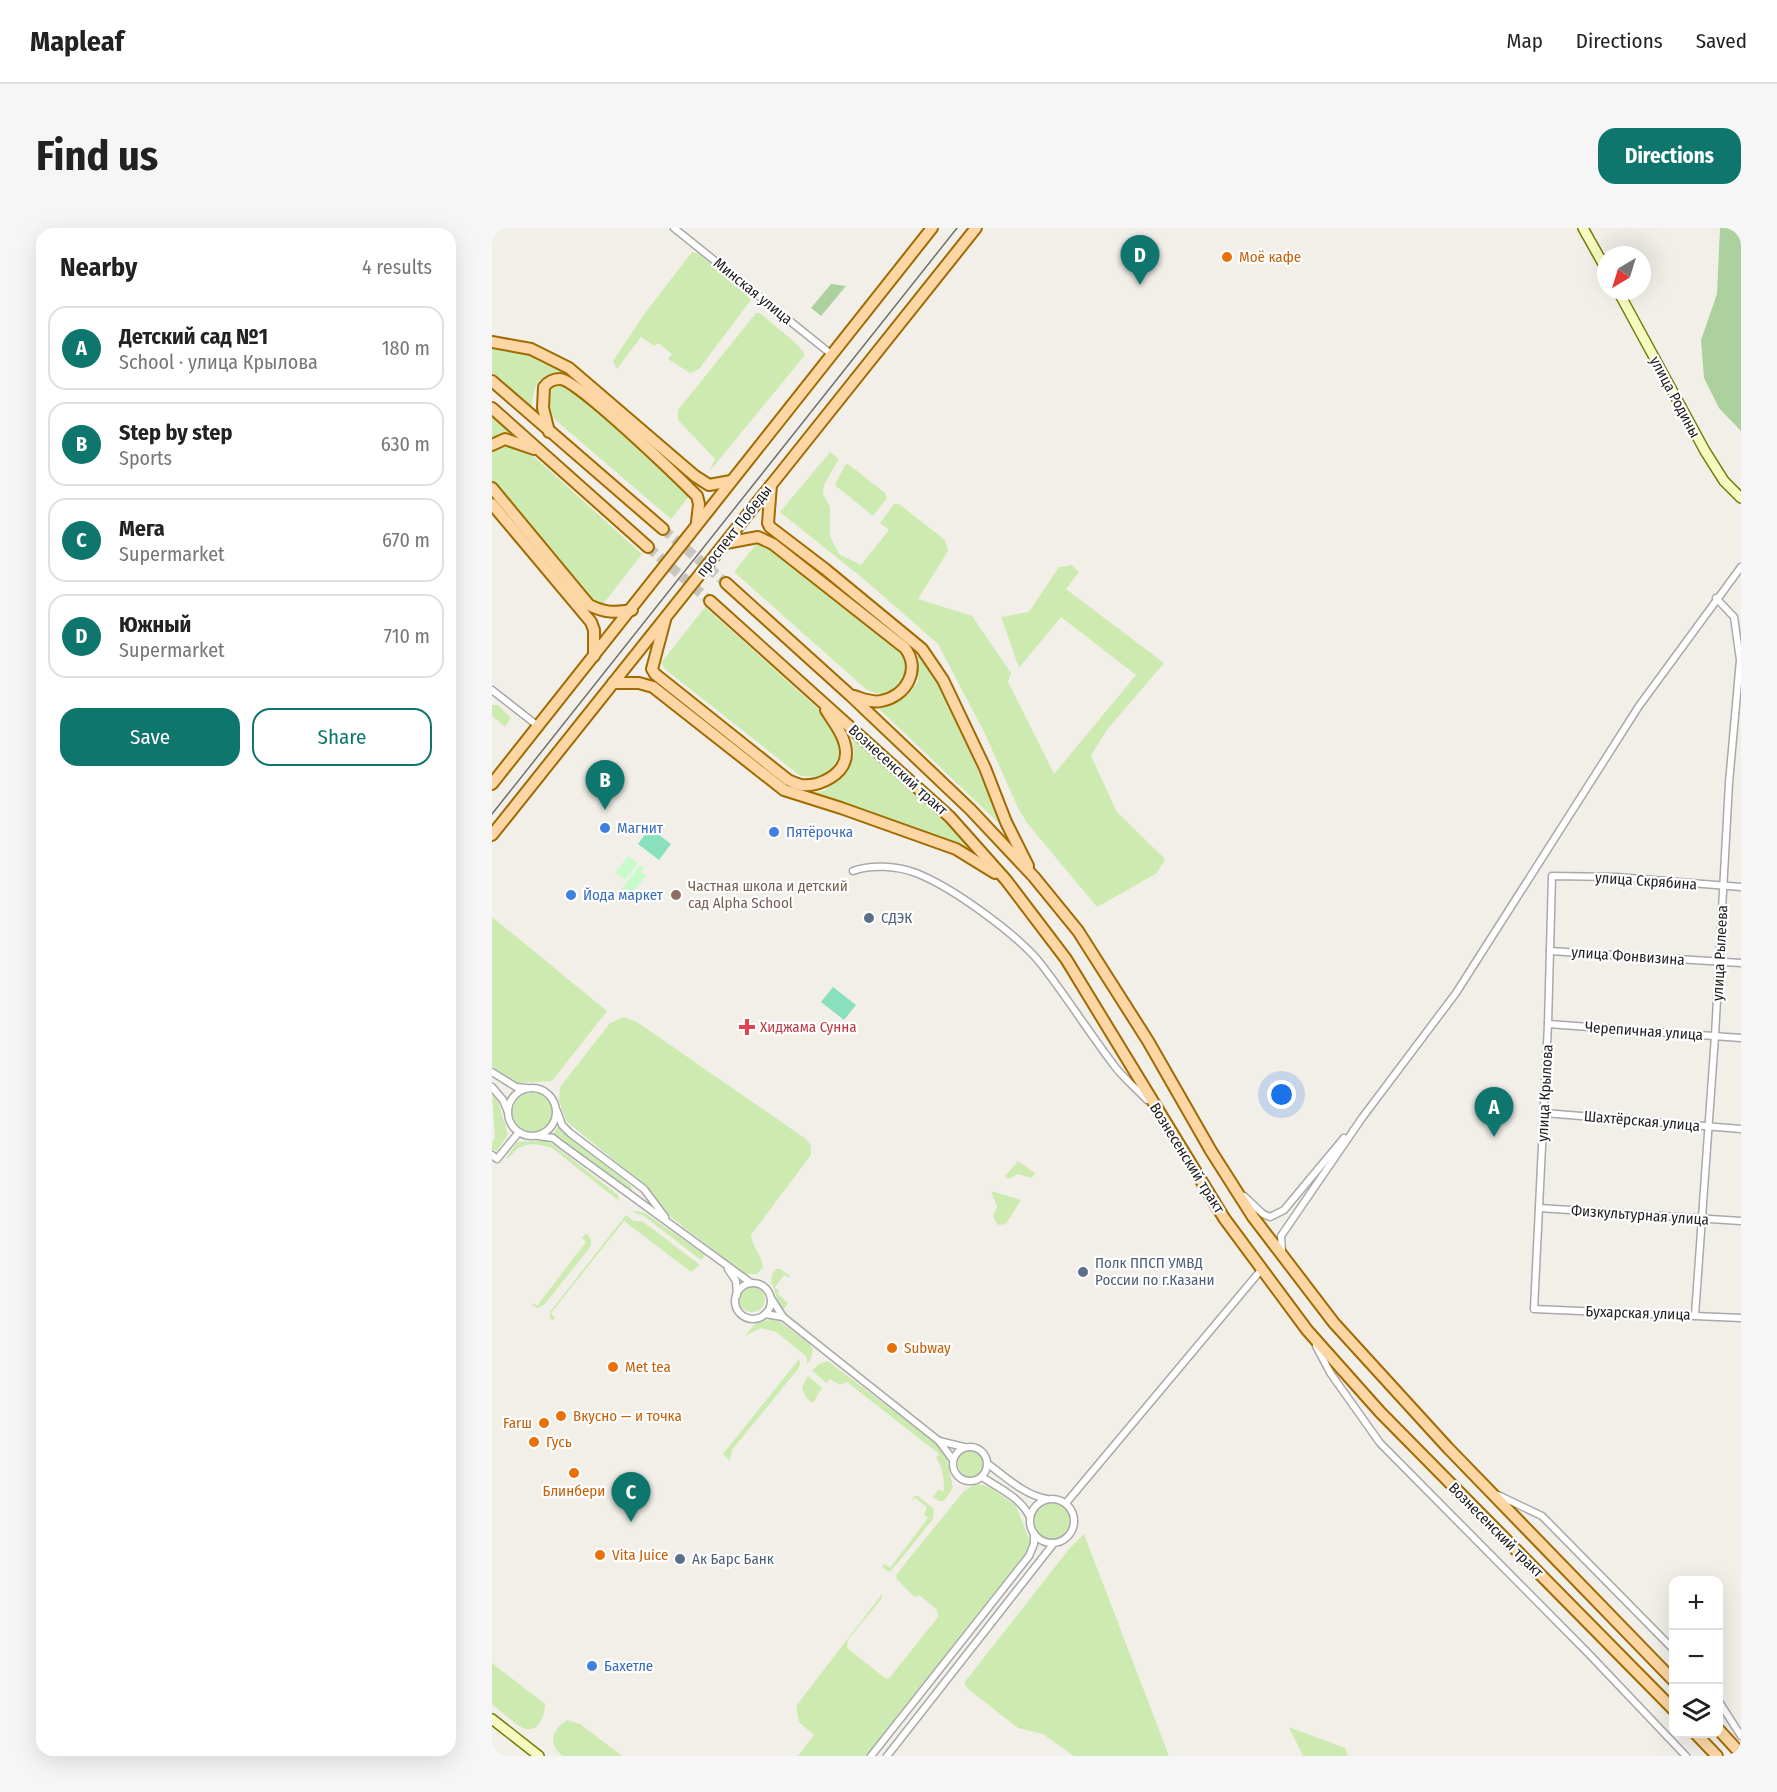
<!DOCTYPE html>
<html lang="en">
<head>
<meta charset="utf-8">
<style>
  :root { --surface:#fff; --page:#f6f6f6; --text:#222; --muted:#767676; --line:#e0e0e0; --accent:#0f766e }
  body { margin:0; font-family:"Fira Sans Condensed",sans-serif; background:var(--page); color:var(--text) }
  .controls { position:absolute; right:18px; bottom:18px; display:grid; overflow:hidden; border-radius:12px; box-shadow:0 6px 24px #0002 }
  .controls button { width:54px; height:54px; display:grid; place-items:center; padding:0; border:0; border-bottom:2px solid var(--line); background:var(--surface); color:var(--text); font:30px sans-serif }
  .compass { position:absolute; left:1105px; top:18px; width:54px; height:54px; border-radius:50%; background:var(--surface); box-shadow:0 6px 24px #0002; rotate:218deg }
  .you { position:absolute; left:790px; top:867px; width:21px; height:21px; margin:-15px; border:4px solid #fff; border-radius:50%; background:#1a73e8; box-shadow:0 0 0 9px #1a73e833 }
  .badge { display:grid; place-items:center; width:39px; height:39px; border-radius:50%; background:var(--accent); color:#fff; font-size:20px; font-weight:700 }
  .pin { position:absolute; translate:-50% -50px; filter:drop-shadow(0 2px 3px #0008) }
  .pin::after { content:''; position:absolute; top:32px; width:21px; height:18px; background:inherit; clip-path:polygon(0 0,100% 0,50% 100%) }
  .list { margin:0; padding:0; list-style:none }
  h2 { display:flex; justify-content:space-between; align-items:center; height:78px; margin:0; padding:0 24px; font-size:26px }
  h2 small { font-size:20px; font-weight:400; color:var(--muted) }
  .list li { display:grid; grid-template-columns:39px 1fr auto; gap:18px; align-items:center; box-sizing:border-box; height:84px; margin:0 12px 12px; padding:0 12px; border:2px solid var(--line); border-radius:18px }
  .list b { display:block; font-size:22px; white-space:nowrap }
  .list p { margin:0; font-size:20px; white-space:nowrap; color:var(--muted) }
  .list em { font-size:20px; font-style:normal; color:var(--muted) }
  .actions { display:flex; gap:12px; padding:18px 24px }
  .actions a { flex:1; padding:14px 0; border:2px solid var(--accent); border-radius:18px; text-align:center; font-size:21px; color:var(--accent) }
  .actions .main { background:var(--accent); color:#fff }
  .icon { flex:none; width:33px; height:33px; fill:none; stroke:currentColor; stroke-width:2; stroke-linecap:round; stroke-linejoin:round }
  .map { position:relative; flex:none; width:1249px; height:1528px; overflow:hidden; border-radius:18px }
  header { display:flex; align-items:center; gap:36px; box-sizing:border-box; height:84px; padding:0 30px; background:var(--surface); border-bottom:2px solid var(--line) }
  header strong { font-size:28px }
  nav { display:flex; gap:33px; margin-inline-start:auto; font-size:21px }
  .intro { display:flex; align-items:center; justify-content:space-between; box-sizing:border-box; height:144px; padding:0 36px }
  h1 { margin:0; font-size:42px }
  .button { padding:15px 27px; border-radius:18px; background:var(--accent); color:#fff; font-size:21px; font-weight:700 }
  main { display:flex; gap:36px; padding:0 36px }
  aside { flex:1; background:var(--surface); border-radius:18px; box-shadow:0 6px 24px #0002 }
  .map>svg:first-child { display:block }
  .grass { fill:#cdebb0 }
  .forest { fill:#add19e }
  .park { fill:#c8facc }
  .pitch { fill:#88e0be }
  .lines { fill:none; stroke-linecap:round; stroke-linejoin:round }
  .primary-tunnel { stroke:#c8c6c1; stroke-width:10; stroke-dasharray:10 5; stroke-linecap:butt }
  .street-casing { stroke:#a9a9a9; stroke-width:9 }
  .secondary-casing { stroke:#707d05; stroke-width:12 }
  .primary-casing { stroke:#a06b00; stroke-width:14 }
  .street { stroke:#fff; stroke-width:6 }
  .secondary { stroke:#f7fabf; stroke-width:9 }
  .primary { stroke:#fcd6a4; stroke-width:10 }
  .tram { stroke:#707070; stroke-width:1.5 }
  .food-dot { fill:#e8710a; stroke:#fff; stroke-width:2 }
  .shop-dot { fill:#3f7fe0; stroke:#fff; stroke-width:2 }
  .education-dot { fill:#8d6e63; stroke:#fff; stroke-width:2 }
  .service-dot { fill:#5c6f8a; stroke:#fff; stroke-width:2 }
  .health-dot { fill:#e0444e; stroke:#fff; stroke-width:2 }
  .labels { text-anchor:middle; stroke-width:4.5; stroke-linejoin:round; paint-order:stroke }
  .food-label { font-size:15px; fill:#c56008; stroke:#fff; text-anchor:start }
  .street-label { font-size:15px; fill:#222; stroke:#fff }
  .shop-label { font-size:15px; fill:#366cbe; stroke:#fff; text-anchor:start }
  .education-label { font-size:15px; fill:#785e54; stroke:#fff; text-anchor:start }
  .service-label { font-size:15px; fill:#4e5e75; stroke:#fff; text-anchor:start }
  .health-label { font-size:15px; fill:#be3a42; stroke:#fff; text-anchor:start }
</style>
</head>
<body>
<header>
<strong>Mapleaf</strong>
<nav><a>Map</a><a>Directions</a><a>Saved</a></nav>
</header>
<div class="intro"><h1>Find us</h1><a class="button">Directions</a></div>
<main>
<aside>
<h2>Nearby<small>4 results</small></h2>
<ul class="list">
<li><span class="badge">A</span><div><b>Детский сад №1</b><p>School · улица Крылова</p></div><em>180 m</em></li>
<li><span class="badge">B</span><div><b>Step by step</b><p>Sports</p></div><em>630 m</em></li>
<li><span class="badge">C</span><div><b>Мега</b><p>Supermarket</p></div><em>670 m</em></li>
<li><span class="badge">D</span><div><b>Южный</b><p>Supermarket</p></div><em>710 m</em></li>
</ul>
<div class="actions"><a class="main">Save</a><a>Share</a></div>
</aside>
<div class="map">
<svg width="1249" height="1528" viewBox="0 0 1249 1528">
  <rect width="100%" height="100%" fill="#f2efe9"/>
  <g class="grass">
    <polygon points="200,24 207,26 254,64 259,72 207,141 198,145 176,131 180,126 166,115 162,118 149,109 125,141 121,133 153,85"/>
    <polygon points="264,85 268,85 306,117 313,127 217,244 223,231 186,192 186,182"/>
    <path d="M0 118C28 123 53 129 76 146 51 141 41 155 40 178L0 145Z"/>
    <polygon points="66,157 75,157 82,161 199,266 179,291 53,183 56,164"/>
    <polygon points="0,188 22,205 0,215"/>
    <polygon points="17,215 38,225 150,326 108,380 100,375 0,257 0,224"/>
    <polygon points="338,224 345,229 346,232 332,257 331,266 338,279 338,308 347,326 369,337 397,302 388,295 402,276 407,276 453,312 456,323 426,371 480,388 519,445 516,454 562,546 644,447 569,389 527,440 509,389 537,384 567,339 580,337 587,344 574,361 672,435 614,503 599,528 625,584 673,631 665,645 605,679 535,595 526,580 493,506 446,416 374,353 288,284"/>
    <polygon points="356,236 393,265 395,270 381,288 343,257 353,237"/>
    <path d="M266 314 277 317 402 415C406 420 413 425 415 430 421 445 409 463 393 466 386 467 381 464 375 462L242 344Z"/>
    <path d="M213 379 352 504C351 513 351 524 348 532 342 549 321 551 307 547L174 442 169 435Z"/>
    <path d="M426 423 436 436 448 459 512 600 385 479C405 477 414 469 426 454Z"/>
    <polygon points="0,477 6,477 19,490 13,499 0,488"/>
    <polygon points="360,506 457,594 494,633 479,623 459,613 311,565 332,563 346,551 362,526"/>
    <polygon points="0,689 115,783 60,853 25,855 0,838"/>
    <path d="M132 789 145 794 314 911 319 918V927L259 1007C260 1019 270 1027 271 1039L265 1046H252L170 982 150 955 74 893 67 872 68 859 118 795Z"/>
    <circle cx="41" cy="884" r="20"/>
    <polygon points="0,866 6,873 16,907 5,923 0,922 0,914 3,911"/>
    <polygon points="66,899 139,958 140,965 61,906"/>
    <path d="M55 912 126 967 127 973 60 920C39 914 29 914 16 931L14 930 25 914Z"/>
    <polygon points="526,933 543,945 540,950 526,946 516,951 513,948"/>
    <polygon points="499,963 529,972 514,996 506,997 501,989 505,979"/>
    <polygon points="145,983 153,985 213,1027 209,1032 152,988 140,984"/>
    <polygon points="134,987 142,993 150,993 208,1037 199,1044 132,993 59,1085 63,1090 61,1092 58,1091 58,1084"/>
    <polygon points="93,1006 96,1007 99,1012 99,1018 52,1077 46,1080 40,1077 41,1075 45,1078 94,1014 90,1010"/>
    <path d="M284 1041H288L298 1048 297 1050 292 1047 283 1059 287 1063 286 1066 296 1075 291 1082 353 1133 290 1082C284 1074 284 1063 279 1054L280 1046Z"/>
    <circle cx="260" cy="1071" r="13"/>
    <path d="M283 1090 318 1116C323 1123 320 1130 315 1136V1130L313 1127 284 1104 269 1100 253 1108 264 1095Z"/>
    <polygon points="307,1131 308,1137 306,1141 240,1222 238,1233 231,1226"/>
    <path d="M336 1133 453 1222 461 1260 452 1273H447L441 1269 447 1261 450 1264 452 1262C452 1251 451 1239 444 1230L447 1226 355 1154 348 1157 338 1151 335 1155 320 1143 327 1136Z"/>
    <polygon points="316,1148 330,1160 321,1175 314,1170 310,1159"/>
    <circle cx="480" cy="1235" r="14"/>
    <path d="M487 1256 498 1259 524 1278 538 1313 535 1324 374 1528H306L322 1507 307 1494 304 1478 390 1366V1370L356 1412 355 1420 393 1450 396 1451 399 1448 446 1389 445 1382 427 1367 423 1369C416 1364 413 1358 405 1352L404 1347 471 1264 479 1258Z"/>
    <polygon points="422,1268 426,1268 442,1281 441,1291 399,1343 396,1343 390,1339 392,1336 398,1340 436,1290 432,1287 435,1279 423,1270 420,1273"/>
    <circle cx="560" cy="1293" r="19"/>
    <polygon points="592,1306 677,1528 582,1528 551,1506 526,1500 475,1460 472,1455 577,1321"/>
    <path d="M0 1435 53 1476C53 1488 47 1506 31 1500 22 1496 8 1482 0 1476Z"/>
    <path d="M75 1492 88 1496 130 1528H71C56 1517 59 1502 75 1492Z"/>
    <polygon points="797,1499 853,1520 856,1528 811,1528"/>
  </g>
  <g class="forest">
    <polygon points="1228,0 1249,0 1249,203 1227,180 1212,150 1209,112 1225,66"/>
    <polygon points="339,56 354,58 329,88 319,80"/>
  </g>
  <g class="park">
    <polygon points="136,628 146,635 133,652 123,645"/>
    <polygon points="148,637 152,640 149,644 154,648 137,670 128,663"/>
  </g>
  <g class="pitch">
    <polygon points="158,600 179,616 167,632 146,616"/>
    <polygon points="341,759 364,777 352,792 329,774"/>
  </g>
  <g class="lines">
    <g class="primary-tunnel">
      <polyline points="171,301 234,355"/>
      <polyline points="156,319 218,373"/>
    </g>
    <g class="street-casing">
      <g id="street">
        <polyline points="182,0 339,126"/>
        <polyline points="0,462 46,498"/>
        <path d="M361 643C379 636 406 638 424 645 460 659 525 706 549 736 574 768 596 803 621 836 630 849 644 860 655 872"/>
        <polyline points="1249,659 1124,649 1060,648 1056,796 1042,1081 1249,1090"/>
        <polyline points="1058,723 1249,735"/>
        <polyline points="1056,796 1249,810"/>
        <polyline points="0,844 24,859 34,860"/>
        <polyline points="0,859 11,872 16,884"/>
        <circle cx="40" cy="884" r="24"/>
        <polyline points="65,883 70,897 78,905 152,961 173,989"/>
        <polyline points="1052,885 1249,901"/>
        <polyline points="46,908 61,910 70,917 259,1055"/>
        <polyline points="0,927 5,931 27,904"/>
        <polyline points="752,968 771,986 778,989 792,982 852,910"/>
        <polyline points="1047,980 1249,993"/>
        <polyline points="790,1023 789,1008 870,890 964,765 1147,478 1249,339"/>
        <polyline points="236,1041 244,1053 245,1067"/>
        <circle cx="261" cy="1073" r="18"/>
        <polyline points="279,1070 291,1089 447,1213 461,1232"/>
        <polyline points="273,1086 291,1089"/>
        <polyline points="1203,1087 1223,808 1237,555 1248,432 1242,389 1224,370"/>
        <polyline points="824,1118 839,1146 888,1215 1096,1425 1194,1528"/>
        <polyline points="447,1213 472,1219"/>
        <circle cx="478" cy="1236" r="17"/>
        <path d="M496 1236C514 1249 532 1267 555 1271"/>
        <path d="M490 1249C507 1260 529 1270 538 1289"/>
        <polyline points="1006,1267 1050,1288 1182,1422"/>
        <circle cx="560" cy="1293" r="22"/>
        <polyline points="574,1275 769,1042"/>
        <polyline points="1226,1472 1249,1508"/>
        <polyline points="379,1528 537,1328 542,1316 542,1305"/>
        <polyline points="395,1528 562,1315"/>
      </g>
    </g>
    <g class="secondary-casing">
      <g id="secondary">
        <polyline points="1091,0 1114,41"/>
        <polyline points="1126,63 1213,223 1232,253 1249,270"/>
        <polyline points="0,1491 47,1528"/>
      </g>
    </g>
    <g class="primary-casing">
      <g id="primary">
        <polyline points="0,114 39,121 77,140 203,248 217,257 239,253"/>
        <polyline points="0,153 171,301"/>
        <polyline points="0,180 156,319"/>
        <path d="M57 204 51 180 52 159C56 154 60 151 68 151 85 151 187 250 205 268L207 276 205 294"/>
        <polyline points="0,217 13,211 42,221"/>
        <polyline points="279,257 276,295 278,299 333,341 430,421 451,452 493,540 514,594 536,638"/>
        <path d="M0 260 97 377C113 385 123 385 140 382"/>
        <polyline points="0,276 99,394 102,402 102,428"/>
        <path d="M234 315 266 309 281 316 413 420C429 441 415 468 389 473 380 475 371 471 362 468"/>
        <polyline points="234,355 358,467 478,581 542,649 586,703 656,813 719,923 761,989 842,1095 956,1220 1182,1453"/>
        <polyline points="218,373 458,589 514,652 574,731 732,990 815,1102 888,1184 1182,1482"/>
        <path d="M173 392 160 441 163 446 296 552C300 554 305 556 309 557 328 559 354 546 354 525 354 509 342 495 334 482"/>
        <polyline points="121,455 147,455 161,459 292,562 349,580 464,621 503,645"/>
        <path d="M0 556C146 370 293 185 440 0"/>
        <polyline points="0,607 484,0"/>
        <polyline points="1226,1501 1249,1526"/>
        <polyline points="1204,1506 1225,1528"/>
      </g>
    </g>
    <use href="#street" class="street"/>
    <use href="#secondary" class="secondary"/>
    <use href="#primary" class="primary"/>
    <polyline class="tram" points="0,586 465,0"/>
  </g>
  <g class="food-dot">
    <circle cx="735" cy="29" r="6"/>
    <circle cx="400" cy="1120" r="6"/>
    <circle cx="121" cy="1139" r="6"/>
    <circle cx="69" cy="1188" r="6"/>
    <circle cx="52" cy="1195" r="6"/>
    <circle cx="42" cy="1214" r="6"/>
    <circle cx="82" cy="1245" r="6"/>
    <circle cx="108" cy="1327" r="6"/>
  </g>
  <g class="shop-dot">
    <circle cx="113" cy="600" r="6"/>
    <circle cx="282" cy="604" r="6"/>
    <circle cx="79" cy="667" r="6"/>
    <circle cx="100" cy="1438" r="6"/>
  </g>
  <circle class="education-dot" cx="184" cy="667" r="6"/>
  <g class="service-dot">
    <circle cx="377" cy="690" r="6"/>
    <circle cx="591" cy="1044" r="6"/>
    <circle cx="188" cy="1331" r="6"/>
  </g>
  <path class="health-dot" d="M252 790h6v6h6v6h-6v6h-6v-6h-6v-6h6z"/>
  <g class="labels">
    <g class="food-label">
      <text x="747" y="34">Моё кафе</text>
      <text x="412" y="1125">Subway</text>
      <text x="133" y="1144">Met tea</text>
      <text x="81" y="1193">Вкусно — и точка</text>
      <text x="40" y="1200" text-anchor="end">Farш</text>
      <text x="54" y="1219">Гусь</text>
      <text x="82" y="1268" text-anchor="middle">Блинбери</text>
      <text x="120" y="1332">Vita Juice</text>
    </g>
    <g class="street-label">
      <text transform="translate(261 63) rotate(39)" y="5">Минская улица</text>
      <text transform="translate(1183 169) rotate(62)" y="5">улица Родины</text>
      <text transform="translate(242 303) rotate(-52)" y="5">проспект Победы</text>
      <text transform="translate(406 542) rotate(42)" y="5">Вознесенский тракт</text>
      <text transform="translate(1154 653) rotate(4)" y="5">улица Скрябина</text>
      <text transform="translate(1228 725) rotate(-87)" y="5">улица Рылеева</text>
      <text transform="translate(1136 728) rotate(4)" y="5">улица Фонвизина</text>
      <text transform="translate(1152 803) rotate(4)" y="5">Черепичная улица</text>
      <text transform="translate(1053 865) rotate(-87)" y="5">улица Крылова</text>
      <text transform="translate(1150 893) rotate(5)" y="5">Шахтёрская улица</text>
      <text transform="translate(695 930) rotate(58)" y="5">Вознесенский тракт</text>
      <text transform="translate(1148 987) rotate(4)" y="5">Физкультурная улица</text>
      <text transform="translate(1146 1085) rotate(2)" y="5">Бухарская улица</text>
      <text transform="translate(1004 1302) rotate(45)" y="5">Вознесенский тракт</text>
    </g>
    <g class="shop-label">
      <text x="125" y="605">Магнит</text>
      <text x="294" y="609">Пятёрочка</text>
      <text x="91" y="672">Йода маркет</text>
      <text x="112" y="1443">Бахетле</text>
    </g>
    <g class="education-label">
      <text x="196" y="663">Частная школа и детский<tspan x="196" dy="17">сад Alpha School</tspan></text>
    </g>
    <g class="service-label">
      <text x="389" y="695">СДЭК</text>
      <text x="603" y="1040">Полк ППСП УМВД<tspan x="603" dy="17">России по г.Казани</tspan></text>
      <text x="200" y="1336">Ак Барс Банк</text>
    </g>
    <g class="health-label">
      <text x="268" y="804">Хиджама Сунна</text>
    </g>
  </g>
</svg>
<div class="controls">
<button>+</button>
<button>−</button>
<button><svg class="icon" aria-label="layers" viewBox="0 0 24 24"><path d="M12 4l9 5-9 5-9-5zM3 14l9 5 9-5"/></svg></button>
</div>
<svg class="compass" viewBox="-18 -18 36 36"><path d="M0-13l5 13h-10z" fill="#e53935"/><path d="M0 13l5-13h-10z" fill="#767676"/></svg>
<div class="you"></div>
<div class="pin badge" style="left:1002px;top:909px">A</div>
<div class="pin badge" style="left:113px;top:582px">B</div>
<div class="pin badge" style="left:139px;top:1294px">C</div>
<div class="pin badge" style="left:648px;top:57px">D</div>
</div>
</main>
</body>
</html>
